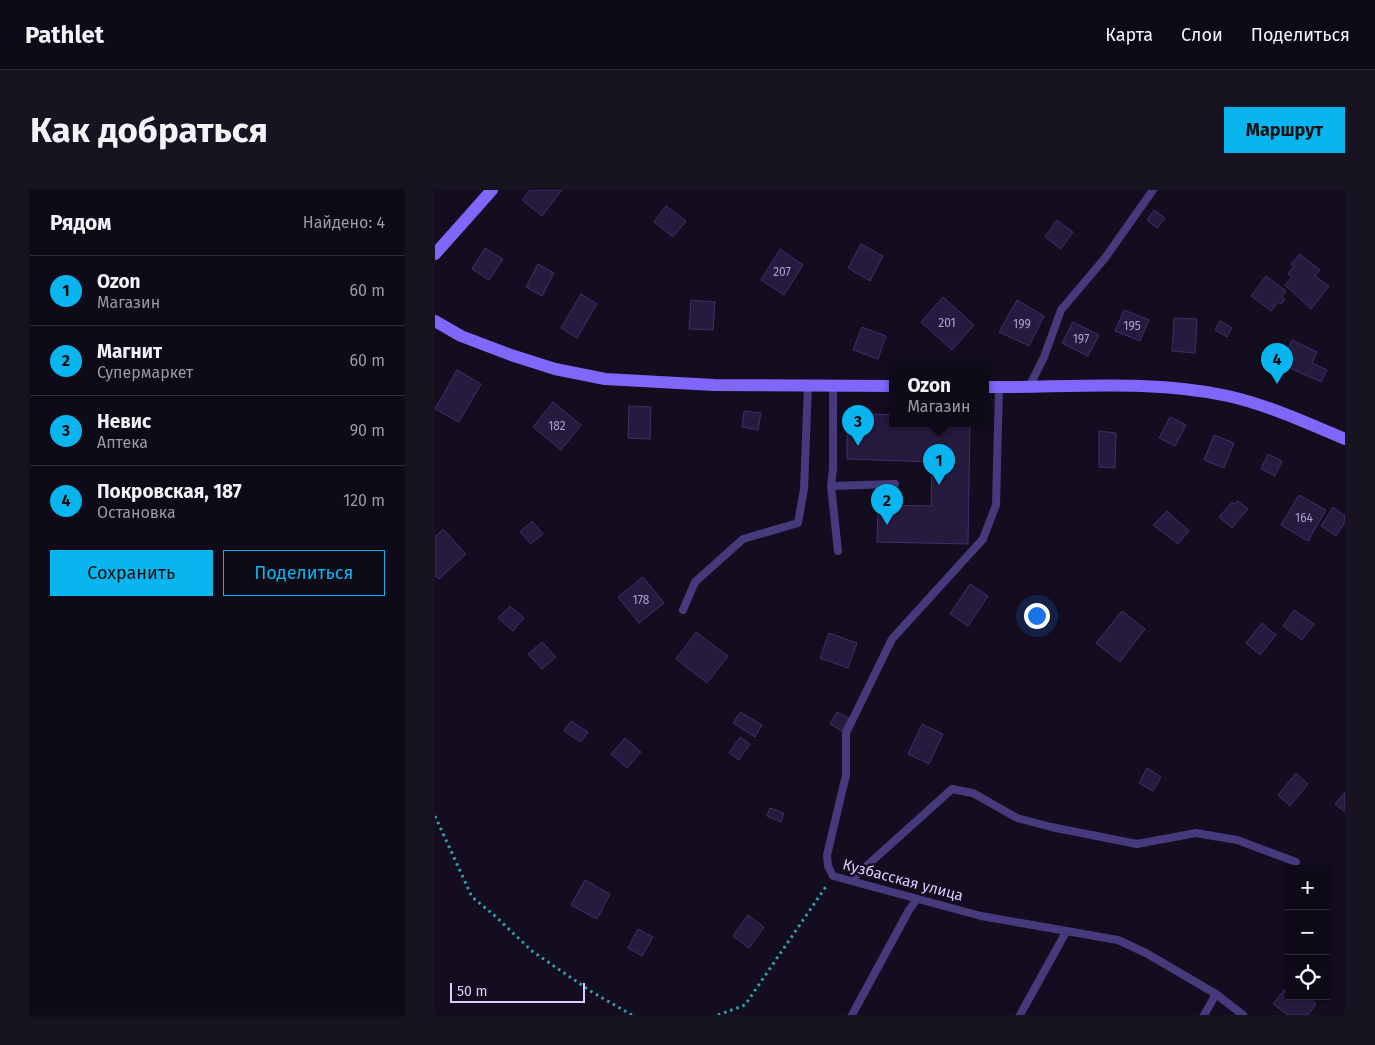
<!DOCTYPE html>
<html lang="ru">
<head>
<meta charset="utf-8">
<style>
  :root { --surface:#0e0a17; --page:#171320; --text:#f1f3f6; --muted:#9b9aa1; --line:#2e2b36; --accent:#08b5ee }
  body { margin:0; font-family:"Fira Sans",sans-serif; background:var(--page); color:var(--text) }
  .controls { position:absolute; right:15px; bottom:15px; display:grid; overflow:hidden; border-radius:0px; box-shadow:0 1px 4px #0004 }
  .controls button { width:45px; height:45px; display:grid; place-items:center; padding:0; border:0; border-bottom:1px solid var(--line); background:var(--surface); color:var(--text); font:25px sans-serif }
  .scale { position:absolute; left:15px; bottom:12px; width:135px; box-sizing:border-box; padding-left:5px; border:2px solid #d9cdfd; border-top:0; font-size:14px; line-height:18px; white-space:nowrap; color:#d9cdfd; -webkit-text-stroke:4px #130d1f; paint-order:stroke }
  .you { position:absolute; left:601px; top:425px; width:18px; height:18px; margin:-12px; border:4px solid #fff; border-radius:50%; background:#1a73e8; box-shadow:0 0 0 8px #1a73e833 }
  .badge { display:grid; place-items:center; width:32px; height:32px; border-radius:50%; background:var(--accent); color:#111; font-size:16px; font-weight:700 }
  .pin { position:absolute; translate:-50% -41px; filter:drop-shadow(0 1px 2px #0008) }
  .pin::after { content:''; position:absolute; top:26px; width:18px; height:15px; background:inherit; clip-path:polygon(0 0,100% 0,50% 100%) }
  .popup { position:absolute; left:454px; top:172px; width:100px; height:65px; box-sizing:border-box; display:grid; place-content:center; border-radius:0px; background:var(--surface); filter:drop-shadow(0 1px 4px #0005); font-size:16px; white-space:nowrap; color:var(--muted) }
  .popup b { font-size:19px; color:var(--text) }
  .popup::after { content:''; position:absolute; left:50%; top:100%; margin-left:-10px; border:10px solid transparent; border-top-color:var(--surface) }
  .list { margin:0; padding:0; list-style:none }
  h2 { display:flex; justify-content:space-between; align-items:center; height:65px; margin:0; padding:0 20px; font-size:21px }
  h2 small { font-size:16px; font-weight:400; color:var(--muted) }
  .list li { display:grid; grid-template-columns:32px 1fr auto; gap:15px; align-items:center; box-sizing:border-box; height:70px; padding:0 20px; border-top:1px solid var(--line) }
  .list b { display:block; font-size:19px; white-space:nowrap }
  .list p { margin:0; font-size:16px; white-space:nowrap; color:var(--muted) }
  .list em { font-size:16px; font-style:normal; color:var(--muted) }
  .actions { display:flex; gap:10px; padding:15px 20px }
  .actions a { flex:1; padding:11px 0; border:1px solid var(--accent); border-radius:0px; text-align:center; font-size:18px; color:var(--accent) }
  .actions .main { background:var(--accent); color:#111 }
  .icon { flex:none; width:28px; height:28px; fill:none; stroke:currentColor; stroke-width:2; stroke-linecap:round; stroke-linejoin:round }
  .map { position:relative; flex:none; width:910px; height:825px; overflow:hidden; border-radius:0px }
  header { display:flex; align-items:center; gap:30px; box-sizing:border-box; height:70px; padding:0 25px; background:var(--surface); border-bottom:1px solid var(--line) }
  header strong { font-size:24px }
  nav { display:flex; gap:28px; margin-inline-start:auto; font-size:18px }
  .intro { display:flex; align-items:center; justify-content:space-between; box-sizing:border-box; height:120px; padding:0 30px }
  h1 { margin:0; font-size:35px }
  .button { padding:12px 22px; border-radius:0px; background:var(--accent); color:#111; font-size:18px; font-weight:700 }
  main { display:flex; gap:30px; padding:0 30px }
  aside { flex:1; background:var(--surface); border-radius:0px; box-shadow:0 1px 4px #0004 }
  .map>svg:first-child { display:block }
  .building { fill:#271a3f; stroke:#422d6a }
  .lines { fill:none; stroke-linecap:round; stroke-linejoin:round }
  .path { stroke:#31a2ad; stroke-width:3; stroke-dasharray:2.5 4; stroke-linecap:butt }
  .lane { stroke:#463a7c; stroke-width:8 }
  .secondary { stroke:#8067fa; stroke-width:12 }
  .labels { text-anchor:middle; stroke-width:5; stroke-linejoin:round; paint-order:stroke }
  .number-label { font-size:12px; fill:#aca0ce }
  .street-label { font-size:15px; fill:#d9cdfd; stroke:#130d1f }
</style>
</head>
<body>
<header>
<strong>Pathlet</strong>
<nav><a>Карта</a><a>Слои</a><a>Поделиться</a></nav>
</header>
<div class="intro"><h1>Как добраться</h1><a class="button">Маршрут</a></div>
<main>
<aside>
<h2>Рядом<small>Найдено: 4</small></h2>
<ul class="list">
<li><span class="badge">1</span><div><b>Ozon</b><p>Магазин</p></div><em>60 m</em></li>
<li><span class="badge">2</span><div><b>Магнит</b><p>Супермаркет</p></div><em>60 m</em></li>
<li><span class="badge">3</span><div><b>Невис</b><p>Аптека</p></div><em>90 m</em></li>
<li><span class="badge">4</span><div><b>Покровская, 187</b><p>Остановка</p></div><em>120 m</em></li>
</ul>
<div class="actions"><a class="main">Сохранить</a><a>Поделиться</a></div>
</aside>
<div class="map">
<svg width="910" height="825" viewBox="0 0 910 825">
  <rect width="100%" height="100%" fill="#130d1f"/>
  <g class="building">
    <polygon points="95,0 127,0 107,26 87,10"/>
    <polygon points="231,16 251,31 238,47 219,32"/>
    <polygon points="719,20 730,28 722,38 712,30"/>
    <polygon points="622,30 638,42 626,59 610,47"/>
    <polygon points="426,54 448,66 435,91 413,78"/>
    <polygon points="50,58 68,69 54,90 37,79"/>
    <polygon points="345,59 368,75 349,105 326,90"/>
    <polygon points="865,64 885,80 880,86 894,96 876,119 850,95 857,87 853,84 859,76 856,74"/>
    <polygon points="103,74 119,83 107,106 91,97"/>
    <polygon points="831,86 851,101 847,106 850,109 846,114 843,112 836,121 816,106"/>
    <polygon points="146,104 162,114 142,148 126,138"/>
    <polygon points="508,107 539,135 517,160 486,132"/>
    <polygon points="256,110 280,112 278,140 254,139"/>
    <polygon points="582,110 609,126 594,156 564,142"/>
    <polygon points="689,120 714,130 705,151 680,141"/>
    <polygon points="739,128 762,129 760,163 737,161"/>
    <polygon points="785,131 797,138 792,147 780,140"/>
    <polygon points="638,132 664,145 653,166 627,153"/>
    <polygon points="427,137 451,146 443,169 418,160"/>
    <polygon points="857,150 882,162 877,173 892,180 886,192 846,174"/>
    <polygon points="22,180 46,194 24,232 0,219"/>
    <polygon points="118,212 146,235 126,260 98,237"/>
    <polygon points="194,216 216,217 215,249 193,248"/>
    <polygon points="309,221 326,223 323,240 307,237"/>
    <polygon points="412,223 458,225 458,234 535,234 533,354 442,352 443,315 496,316 497,272 412,269"/>
    <polygon points="735,227 751,235 740,256 724,248"/>
    <polygon points="664,241 681,243 680,278 664,277"/>
    <polygon points="779,245 799,253 789,278 769,270"/>
    <polygon points="833,264 847,271 840,286 826,279"/>
    <polygon points="864,305 891,320 873,351 846,335"/>
    <polygon points="803,311 813,319 797,338 784,327 797,312 800,314"/>
    <polygon points="898,317 910,326 910,332 901,346 886,336"/>
    <polygon points="732,321 754,341 743,354 718,335"/>
    <polygon points="97,331 108,344 96,354 85,342"/>
    <polygon points="8,339 31,364 4,389 0,385 0,347"/>
    <polygon points="208,387 229,413 204,433 183,407"/>
    <polygon points="535,394 553,406 533,436 515,424"/>
    <polygon points="75,416 89,428 78,441 63,428"/>
    <polygon points="859,420 879,434 867,450 848,436"/>
    <polygon points="687,421 710,439 685,472 661,453"/>
    <polygon points="827,433 841,445 825,465 811,453"/>
    <polygon points="261,442 293,466 272,493 241,469"/>
    <polygon points="394,443 422,453 413,478 385,468"/>
    <polygon points="107,452 121,467 107,479 93,464"/>
    <polygon points="305,522 327,535 320,547 298,533"/>
    <polygon points="402,522 414,528 407,541 395,534"/>
    <polygon points="136,531 153,542 146,552 129,541"/>
    <polygon points="487,534 508,544 494,574 473,564"/>
    <polygon points="305,547 315,554 304,570 294,563"/>
    <polygon points="190,548 206,562 192,578 176,564"/>
    <polygon points="712,578 726,587 718,601 704,593"/>
    <polygon points="861,583 873,594 855,616 843,605"/>
    <polygon points="910,602 910,622 900,614"/>
    <polygon points="335,618 349,623 346,632 332,626"/>
    <polygon points="150,690 175,704 162,729 136,715"/>
    <polygon points="313,725 329,737 314,758 298,746"/>
    <polygon points="203,739 218,747 207,766 193,758"/>
    <polygon points="854,794 854,806 871,806 881,814 873,825 853,825 838,814"/>
  </g>
  <g class="lines">
    <g class="path">
      <polyline points="0,626 37,707 59,725 97,761 157,802 197,825"/>
      <polyline points="283,825 310,815 392,695"/>
    </g>
    <g class="lane">
      <polyline points="398,195 398,279 396,296 403,361"/>
      <polyline points="564,197 561,315 548,349 457,449 411,543 411,585 392,665 393,676 398,686 546,726 683,750 711,763 781,804 808,825"/>
      <polyline points="594,197 609,167 626,120 670,68 718,0"/>
      <polyline points="396,296 460,294"/>
      <polyline points="248,420 260,392 308,349 363,333 369,299 373,196"/>
      <polyline points="416,690 517,599 538,603 582,628 616,637 702,654 761,643 802,650 861,672"/>
      <polyline points="417,825 474,720 482,709"/>
      <polyline points="585,825 631,742"/>
      <polyline points="769,825 781,804"/>
    </g>
    <g class="secondary">
      <polyline points="0,64 57,0"/>
      <polyline points="0,131 26,146 76,165 120,179 170,189 279,195 458,196"/>
      <path d="M550 197C630 198 715 189 793 206 833 215 872 233 910 249"/>
    </g>
  </g>
  <g class="labels">
    <g class="number-label">
      <text x="347" y="86">207</text>
      <text x="512" y="137">201</text>
      <text x="587" y="138">199</text>
      <text x="697" y="140">195</text>
      <text x="646" y="153">197</text>
      <text x="122" y="240">182</text>
      <text x="869" y="332">164</text>
      <text x="206" y="414">178</text>
    </g>
    <g class="street-label">
      <text transform="translate(468 690) rotate(15)" y="5">Кузбасская улица</text>
    </g>
  </g>
</svg>
<div class="controls">
<button>+</button>
<button>−</button>
<button><svg class="icon" aria-label="locate" viewBox="0 0 24 24"><circle cx="12" cy="12" r="6"/><path d="M12 2v4M12 18v4M2 12h4M18 12h4"/></svg></button>
</div>
<div class="scale">50 m</div>
<div class="you"></div>
<div class="pin badge" style="left:504px;top:295px">1</div>
<div class="popup"><b>Ozon</b>Магазин</div>
<div class="pin badge" style="left:452px;top:335px">2</div>
<div class="pin badge" style="left:423px;top:256px">3</div>
<div class="pin badge" style="left:842px;top:194px">4</div>
</div>
</main>
</body>
</html>
